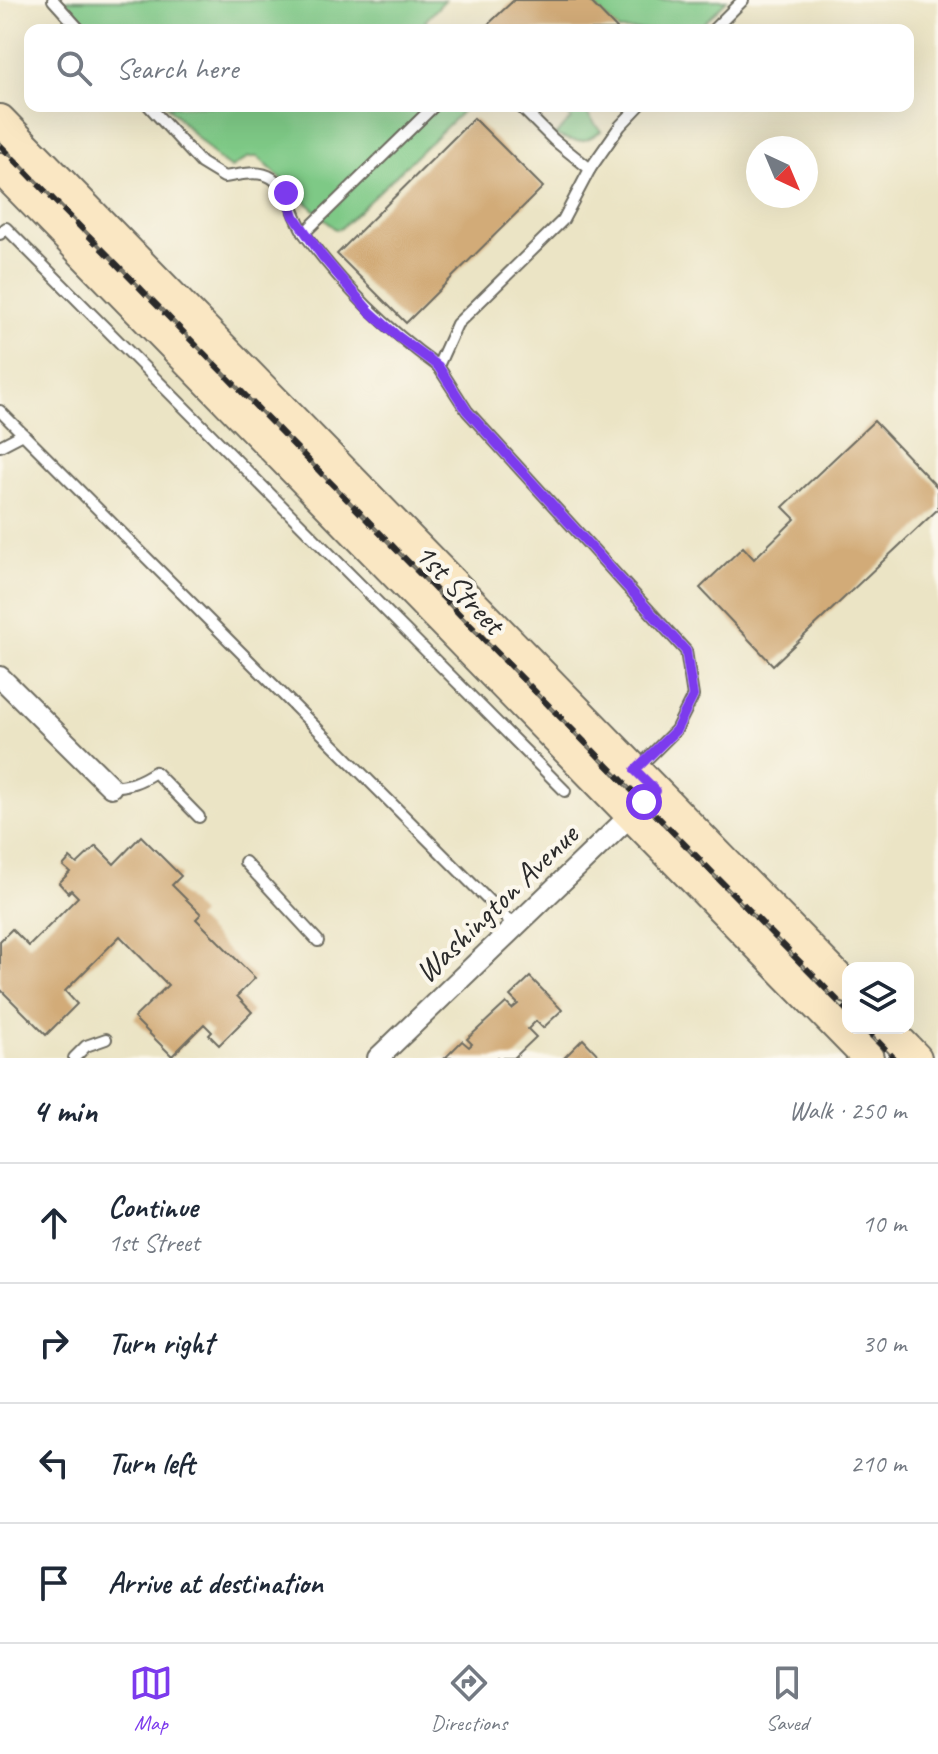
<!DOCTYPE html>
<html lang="en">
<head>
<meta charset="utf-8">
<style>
  :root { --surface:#fff; --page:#f2f2f3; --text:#1f2937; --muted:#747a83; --line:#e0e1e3; --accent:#7c3aed }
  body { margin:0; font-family:Caveat,sans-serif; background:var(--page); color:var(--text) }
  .controls { position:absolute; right:24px; bottom:24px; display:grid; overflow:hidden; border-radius:16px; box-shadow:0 8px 32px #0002 }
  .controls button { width:72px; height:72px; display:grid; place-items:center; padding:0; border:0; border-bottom:2px solid var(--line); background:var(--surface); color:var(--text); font:40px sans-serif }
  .compass { position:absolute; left:746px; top:136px; width:72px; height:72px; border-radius:50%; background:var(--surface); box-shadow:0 8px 32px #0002; rotate:136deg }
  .stop { position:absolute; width:24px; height:24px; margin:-18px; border:6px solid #7c3aed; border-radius:50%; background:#fff }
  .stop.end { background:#7c3aed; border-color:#fff; box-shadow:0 2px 8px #0008 }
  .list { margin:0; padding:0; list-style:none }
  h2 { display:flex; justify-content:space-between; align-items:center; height:104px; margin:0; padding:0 32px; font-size:34px }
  h2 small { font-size:26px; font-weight:400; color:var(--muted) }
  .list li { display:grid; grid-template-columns:52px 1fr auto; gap:24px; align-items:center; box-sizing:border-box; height:120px; padding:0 32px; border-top:2px solid var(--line) }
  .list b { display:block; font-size:30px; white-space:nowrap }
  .list p { margin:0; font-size:26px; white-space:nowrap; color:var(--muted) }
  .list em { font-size:26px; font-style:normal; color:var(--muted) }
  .icon { flex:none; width:44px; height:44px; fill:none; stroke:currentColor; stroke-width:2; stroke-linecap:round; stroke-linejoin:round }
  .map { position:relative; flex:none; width:938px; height:1058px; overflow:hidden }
  .search { position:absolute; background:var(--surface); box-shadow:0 8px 32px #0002; left:24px; right:24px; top:24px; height:88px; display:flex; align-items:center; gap:20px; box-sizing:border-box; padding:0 28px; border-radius:16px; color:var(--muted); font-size:30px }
  .sheet { height:584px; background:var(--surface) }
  nav { display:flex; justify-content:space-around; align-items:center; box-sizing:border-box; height:112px; border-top:2px solid var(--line); background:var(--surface); font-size:22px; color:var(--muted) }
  nav a { display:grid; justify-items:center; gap:4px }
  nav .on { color:var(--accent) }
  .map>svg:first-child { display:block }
  .green { fill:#7ec986; stroke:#547a58; stroke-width:2 }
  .building { fill:#d2ab78 }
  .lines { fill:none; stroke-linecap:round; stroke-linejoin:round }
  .service-casing { stroke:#6e6c61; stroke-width:14 }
  .minor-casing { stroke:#6e6c61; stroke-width:24 }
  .secondary-casing { stroke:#6e6c61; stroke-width:34 }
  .service { stroke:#fff; stroke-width:10 }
  .minor { stroke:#fff; stroke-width:20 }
  .secondary { stroke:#fae7c3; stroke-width:30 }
  .rail { stroke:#2b2b2b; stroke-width:6; stroke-dasharray:12 6; stroke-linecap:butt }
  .route { stroke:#7c3aed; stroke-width:10 }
  .labels { text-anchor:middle; stroke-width:8; stroke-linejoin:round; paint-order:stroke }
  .street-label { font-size:32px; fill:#2b2b2b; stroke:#fbf7ec }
</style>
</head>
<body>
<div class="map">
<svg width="938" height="1058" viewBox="0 0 938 1058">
  <rect width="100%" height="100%" fill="#fbf7ec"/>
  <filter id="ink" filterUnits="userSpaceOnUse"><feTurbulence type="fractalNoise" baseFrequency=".0125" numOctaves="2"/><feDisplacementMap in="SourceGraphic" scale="16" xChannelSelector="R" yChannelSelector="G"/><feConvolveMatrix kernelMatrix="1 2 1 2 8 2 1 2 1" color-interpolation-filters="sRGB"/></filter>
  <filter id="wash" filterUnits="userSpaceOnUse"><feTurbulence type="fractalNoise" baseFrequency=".006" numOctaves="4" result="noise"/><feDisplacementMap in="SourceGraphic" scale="32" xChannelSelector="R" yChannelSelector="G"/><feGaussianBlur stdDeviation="1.8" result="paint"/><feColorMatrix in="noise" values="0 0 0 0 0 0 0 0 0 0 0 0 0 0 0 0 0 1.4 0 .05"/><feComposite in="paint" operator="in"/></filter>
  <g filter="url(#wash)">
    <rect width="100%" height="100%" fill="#ebe4c5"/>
    <g class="green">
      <polygon points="64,0 445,0 425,21 432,30 94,30"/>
      <polygon points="589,0 727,0 697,30 618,30"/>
      <polygon points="167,106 468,106 341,228 335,229 258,157 249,157 231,168 218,159"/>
      <path d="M562 106H581L601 131C584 144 575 143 555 135L571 119Z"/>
    </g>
    <g id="blocks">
      <g class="building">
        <polygon points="514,0 589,0 618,30 482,30"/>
        <polygon points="474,118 543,187 406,323 337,254"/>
        <polygon points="874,421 938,488 938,509 773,665 700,588 743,547 754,559 795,519 783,507"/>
        <polygon points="141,836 181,876 172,885 201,914 196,919 255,978 237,996 252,1012 219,1045 209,1035 212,1032 204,1024 172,1056 134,1018 168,985 120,936 65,991 77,1004 46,1035 0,989 0,941 12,929 29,946 78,897 71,890 68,893 59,883 70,872 63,866 70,858 77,864 96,846 114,864"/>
        <polygon points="530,977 562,1010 543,1028 536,1021 528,1029 536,1037 514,1058 445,1058 462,1041 469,1047 472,1044 467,1039 506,1003 512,1009 518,1004 510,996"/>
        <polygon points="583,1039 601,1058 564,1058"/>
      </g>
    </g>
  </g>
  <g filter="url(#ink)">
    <use href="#blocks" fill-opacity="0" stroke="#6e6c61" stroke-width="2"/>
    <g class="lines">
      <g class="service-casing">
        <g id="service">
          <polyline points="53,0 80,30"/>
          <polyline points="713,30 743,0"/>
          <path d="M149 106 201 163 224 177C239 175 259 169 272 178 291 191 293 218 306 236 346 289 384 327 438 366"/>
          <polyline points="520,106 554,140 590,169"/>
          <polyline points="304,233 434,106"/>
          <polyline points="0,234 6,228 565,791"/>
          <polyline points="0,411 515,927"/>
          <polyline points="0,446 23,434"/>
          <polyline points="637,769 676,730 693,696 686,651 467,411 438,366 457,324 563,220 590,169 620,126 639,106"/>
          <path d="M111 787C128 786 140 782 155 772L199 817"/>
          <polyline points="245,862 318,941"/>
          <polyline points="74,1058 86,1046 106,1039"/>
        </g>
      </g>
      <g class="minor-casing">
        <g id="minor">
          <polyline points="0,677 111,787"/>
          <polyline points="378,1058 656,791"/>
        </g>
      </g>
      <g class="secondary-casing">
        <g id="secondary">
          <polyline points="0,120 848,988"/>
          <polyline points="0,168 868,1058"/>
          <polyline points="887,1028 916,1058"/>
        </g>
      </g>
      <use href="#service" class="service"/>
      <use href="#minor" class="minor"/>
      <use href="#secondary" class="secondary"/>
      <g class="rail">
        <polyline points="0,145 848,1011"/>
        <polyline points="865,1028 894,1058"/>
      </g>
    </g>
  </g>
  <g class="lines" filter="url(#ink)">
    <polyline class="route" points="286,193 294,216 322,256 369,311 396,335 438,366 467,411 686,651 693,696 676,730 635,770 656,791 644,802"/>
  </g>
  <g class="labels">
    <g class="street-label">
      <text transform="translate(460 588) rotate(46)" y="11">1st Street</text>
      <text transform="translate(496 903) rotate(-44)" y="11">Washington Avenue</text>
    </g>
  </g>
</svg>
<div class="controls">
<button><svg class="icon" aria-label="layers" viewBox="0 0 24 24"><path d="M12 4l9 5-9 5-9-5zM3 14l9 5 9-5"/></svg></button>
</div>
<svg class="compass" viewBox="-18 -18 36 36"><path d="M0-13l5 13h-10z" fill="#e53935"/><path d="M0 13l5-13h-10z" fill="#747a83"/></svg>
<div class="stop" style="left:644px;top:802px"></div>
<div class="stop end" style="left:286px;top:193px"></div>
<div class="search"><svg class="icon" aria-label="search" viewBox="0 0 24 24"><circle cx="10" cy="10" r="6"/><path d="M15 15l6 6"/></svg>Search here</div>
</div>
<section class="sheet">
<h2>4 min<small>Walk · 250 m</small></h2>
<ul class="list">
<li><svg class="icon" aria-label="ahead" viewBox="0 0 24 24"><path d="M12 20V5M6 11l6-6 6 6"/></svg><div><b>Continue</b><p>1st Street</p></div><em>10 m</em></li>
<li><svg class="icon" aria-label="right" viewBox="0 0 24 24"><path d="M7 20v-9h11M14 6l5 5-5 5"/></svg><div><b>Turn right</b></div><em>30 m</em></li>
<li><svg class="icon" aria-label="left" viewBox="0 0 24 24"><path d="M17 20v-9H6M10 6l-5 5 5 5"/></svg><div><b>Turn left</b></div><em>210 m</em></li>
<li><svg class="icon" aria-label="arrive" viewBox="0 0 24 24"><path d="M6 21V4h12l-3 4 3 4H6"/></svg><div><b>Arrive at destination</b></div></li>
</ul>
</section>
<nav>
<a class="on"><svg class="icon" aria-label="map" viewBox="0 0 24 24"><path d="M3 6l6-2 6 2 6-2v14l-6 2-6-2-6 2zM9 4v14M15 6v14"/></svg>Map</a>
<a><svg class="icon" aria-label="directions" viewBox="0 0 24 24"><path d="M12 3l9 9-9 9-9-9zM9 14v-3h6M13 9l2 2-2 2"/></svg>Directions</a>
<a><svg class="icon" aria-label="saved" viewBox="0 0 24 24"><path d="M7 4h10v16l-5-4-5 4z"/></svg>Saved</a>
</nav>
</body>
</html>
